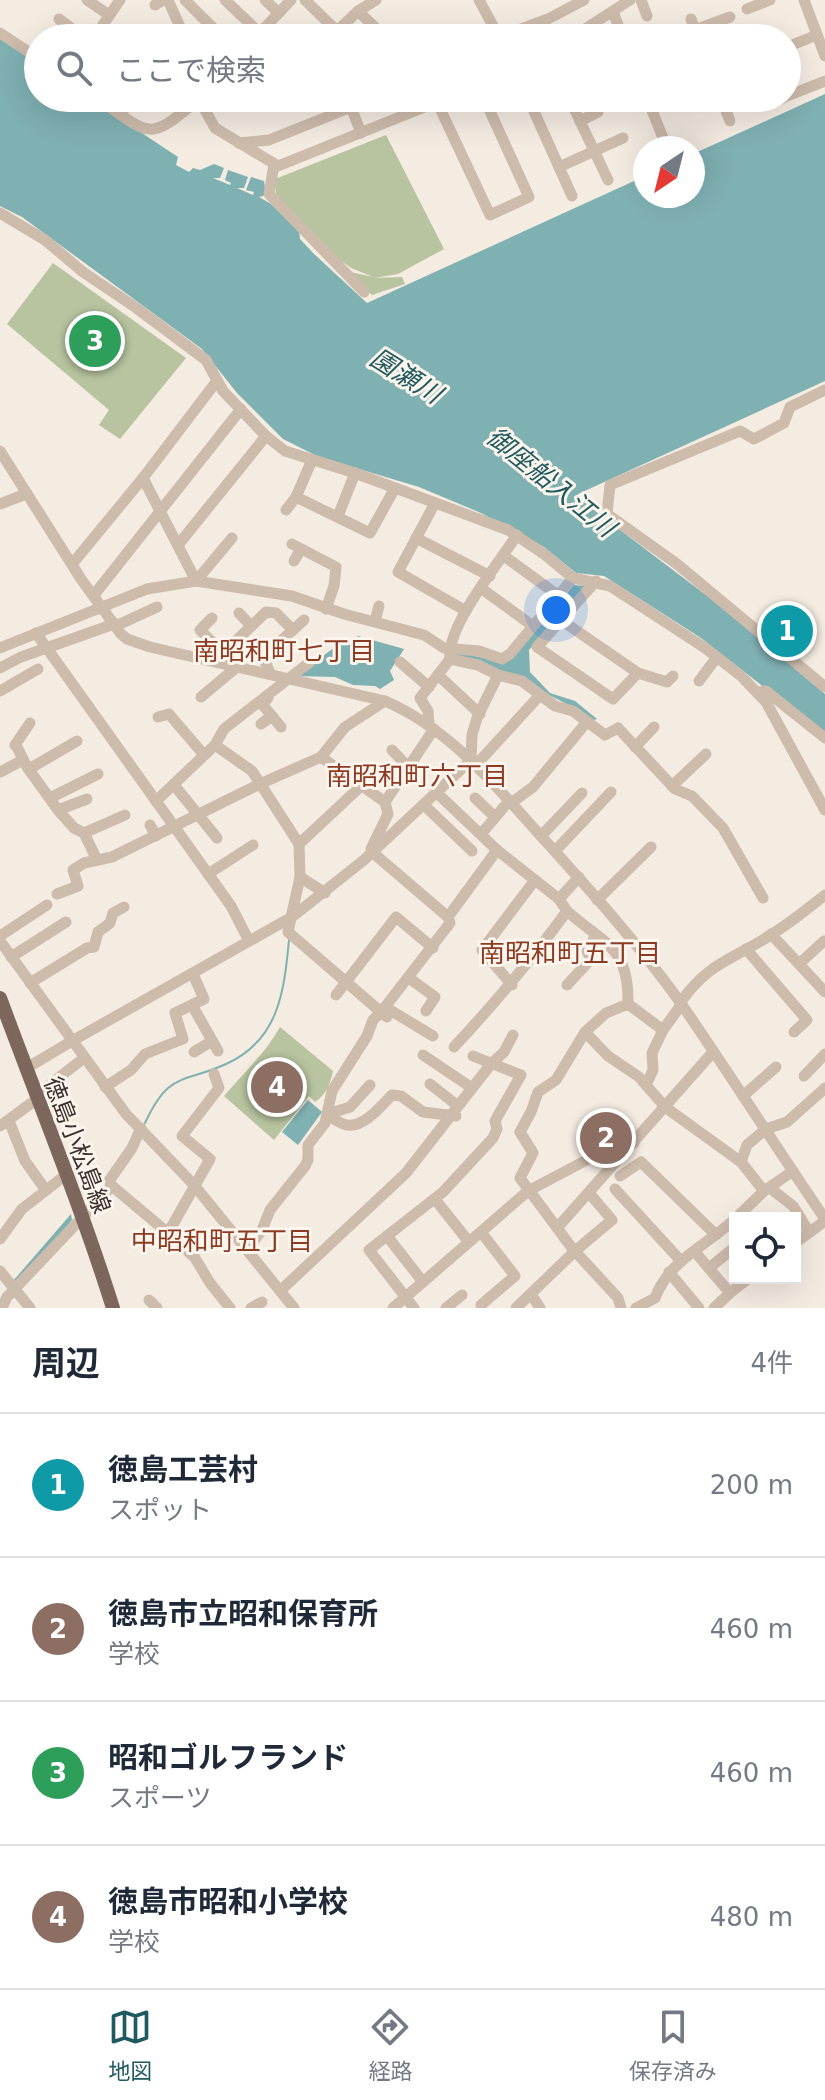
<!DOCTYPE html>
<html lang="ja">
<head>
<meta charset="utf-8">
<style>
  :root { --surface:#fff; --page:#f2f2f3; --text:#1f2937; --muted:#747a83; --line:#e0e1e3; --accent:#1f5a5e }
  body { margin:0; font-family:"DejaVu Sans","Noto Sans JP",sans-serif; background:var(--page); color:var(--text) }
  .controls { position:absolute; right:24px; bottom:24px; display:grid; overflow:hidden; border-radius:0px; box-shadow:0 8px 32px #0002 }
  .controls button { width:72px; height:72px; display:grid; place-items:center; padding:0; border:0; border-bottom:2px solid var(--line); background:var(--surface); color:var(--text); font:40px sans-serif }
  .compass { position:absolute; left:633px; top:136px; width:72px; height:72px; border-radius:50%; background:var(--surface); box-shadow:0 8px 32px #0002; rotate:215deg }
  .you { position:absolute; left:556px; top:610px; width:28px; height:28px; margin:-20px; border:6px solid #fff; border-radius:50%; background:#1a73e8; box-shadow:0 0 0 12px #1a73e833 }
  .badge { display:grid; place-items:center; width:52px; height:52px; border-radius:50%; background:var(--accent); color:#fff; font-size:26px; font-weight:700 }
  .pin { position:absolute; translate:-50% -50%; border:4px solid #fff; box-shadow:0 2px 8px #0006 }
  .list { margin:0; padding:0; list-style:none }
  h2 { display:flex; justify-content:space-between; align-items:center; height:104px; margin:0; padding:0 32px; font-size:34px }
  h2 small { font-size:26px; font-weight:400; color:var(--muted) }
  .list li { display:grid; grid-template-columns:52px 1fr auto; gap:24px; align-items:center; box-sizing:border-box; height:144px; padding:0 32px; border-top:2px solid var(--line) }
  .list b { display:block; font-size:30px; white-space:nowrap }
  .list p { margin:0; font-size:26px; white-space:nowrap; color:var(--muted) }
  .list em { font-size:26px; font-style:normal; color:var(--muted) }
  .icon { flex:none; width:44px; height:44px; fill:none; stroke:currentColor; stroke-width:2; stroke-linecap:round; stroke-linejoin:round }
  .map { position:relative; flex:none; width:825px; height:1308px; overflow:hidden }
  .search { position:absolute; background:var(--surface); box-shadow:0 8px 32px #0002; left:24px; right:24px; top:24px; height:88px; display:flex; align-items:center; gap:20px; box-sizing:border-box; padding:0 28px; border-radius:44px; color:var(--muted); font-size:30px }
  .sheet { height:680px; background:var(--surface) }
  nav { display:flex; justify-content:space-around; align-items:center; box-sizing:border-box; height:112px; border-top:2px solid var(--line); background:var(--surface); font-size:22px; color:var(--muted) }
  nav a { display:grid; justify-items:center; gap:4px }
  nav .on { color:var(--accent) }
  .map>svg:first-child { display:block }
  .green { fill:#b8c4a0 }
  .water { fill:#7fb0b2 }
  .lines { fill:none; stroke-linecap:round; stroke-linejoin:round }
  .stream { stroke:#7fb0b2; stroke-width:2 }
  .minor { stroke:#cdbbac; stroke-width:11 }
  .major { stroke:#7d675c; stroke-width:14 }
  .labels { text-anchor:middle; stroke-width:6; stroke-linejoin:round; paint-order:stroke }
  .street-label { font-size:24px; fill:#3b302b; stroke:#fbf5ee }
  .water-label { font-size:26px; font-style:italic; fill:#1f5a5e; stroke:#fbf5ee }
  .neighbourhood-label { font-size:26px; fill:#8c3b22; stroke:#fbf5ee }
</style>
</head>
<body>
<div class="map">
<svg width="825" height="1308" viewBox="0 0 825 1308">
  <rect width="100%" height="100%" fill="#f4ebe1"/>
  <g class="green">
    <polygon points="386,135 444,249 398,274 374,278 402,277 405,284 372,295 358,283 350,272 373,277 351,268 321,246 276,196 275,179"/>
    <polygon points="53,263 186,358 120,439 99,425 109,410 7,324"/>
    <path d="M280 1027 333 1071C330 1084 327 1094 315 1102L309 1096 274 1140 224 1096C243 1073 265 1054 280 1027Z"/>
  </g>
  <g class="water">
    <polygon points="0,38 38,64 38,98 89,98 178,157 176,165 189,172 193,168 200,170 214,164 224,168 220,178 213,178 230,185 231,183 225,180 228,170 248,177 244,188 237,188 253,195 254,192 246,190 251,177 264,181 266,195 259,197 271,204 299,231 300,239 313,253 367,303 645,176 645,196 693,196 693,154 825,94 825,381 578,494 579,498 599,514 727,611 825,694 825,735 701,638 604,576 576,573 544,547 481,513 419,487 319,457 283,439 237,393 202,349 22,217 0,206"/>
    <path d="M573 585 587 586 529 650 530 672 550 693 575 701 597 719 594 720C551 692 502 675 454 656V651L496 661Z"/>
    <polygon points="358,636 404,649 390,671 394,680 380,689 375,686 353,685 335,677 296,676 343,641 352,643"/>
    <polygon points="308,1100 322,1112 298,1145 282,1132"/>
    <polygon points="71,1214 72,1220 18,1283 13,1281"/>
  </g>
  <g class="lines">
    <path class="stream" d="M145 1123C169 1071 182 1084 226 1064 279 1040 284 992 289 940"/>
    <g class="minor">
      <polyline points="87,0 109,15"/>
      <polyline points="168,0 185,38"/>
      <polyline points="185,0 223,38"/>
      <polyline points="225,0 265,38"/>
      <polyline points="265,0 279,13"/>
      <polyline points="305,0 344,38"/>
      <polyline points="479,0 499,37"/>
      <polyline points="641,0 647,16"/>
      <polyline points="804,0 825,56"/>
      <polyline points="155,5 163,0"/>
      <polyline points="747,9 770,0"/>
      <polyline points="358,11 386,38"/>
      <polyline points="613,12 623,38"/>
      <polyline points="59,19 84,38"/>
      <polyline points="691,19 698,38"/>
      <polyline points="695,30 730,17"/>
      <polyline points="0,33 38,58"/>
      <polyline points="94,38 120,0"/>
      <polyline points="199,38 210,25"/>
      <polyline points="255,38 291,0"/>
      <polyline points="330,38 358,11 376,0"/>
      <polyline points="497,38 548,19 584,0"/>
      <polyline points="571,38 630,0"/>
      <polyline points="787,47 817,35"/>
      <polyline points="787,96 825,81"/>
      <path d="M97 98C152 136 147 143 200 98"/>
      <polyline points="325,98 336,113"/>
      <polyline points="528,98 572,196"/>
      <polyline points="569,98 608,180"/>
      <polyline points="647,98 667,148"/>
      <polyline points="721,98 730,121"/>
      <polyline points="199,99 215,128 278,166 447,98"/>
      <polyline points="437,102 490,215 529,197 484,98"/>
      <polyline points="769,104 783,98"/>
      <polyline points="351,107 361,133"/>
      <polyline points="724,107 747,98"/>
      <polyline points="121,114 132,98"/>
      <polyline points="580,121 598,112 592,98"/>
      <polyline points="239,143 269,140 374,98"/>
      <polyline points="274,165 269,194 364,292"/>
      <polyline points="559,167 623,138"/>
      <polyline points="0,213 45,240 83,272 135,307 206,360 223,391 266,436 285,451 355,473 508,530 544,554 573,578 610,586 705,648 741,676 766,702 825,810"/>
      <polyline points="825,390 790,407 784,423 754,439 740,431 610,485 607,514 677,564 825,687"/>
      <path d="M0 451 81 579 121 634 127 639 150 647 385 701C450 729 494 784 540 835 588 888 638 943 680 1002 729 1073 776 1147 825 1219"/>
      <polyline points="312,460 296,497 370,533 395,488"/>
      <polyline points="143,478 196,581 232,538"/>
      <polyline points="435,503 398,572 466,611"/>
      <polyline points="0,504 26,494"/>
      <polyline points="286,510 296,497"/>
      <polyline points="338,516 355,473"/>
      <polyline points="416,538 490,576"/>
      <polyline points="292,544 336,567 334,586 326,609"/>
      <polyline points="178,545 266,436"/>
      <polyline points="504,556 559,596"/>
      <polyline points="294,561 301,549"/>
      <polyline points="73,563 143,478 216,382"/>
      <polyline points="596,581 537,647 613,699 638,673 667,682 673,676"/>
      <polyline points="482,589 533,626"/>
      <polyline points="94,595 241,409"/>
      <polyline points="239,613 251,626"/>
      <polyline points="212,618 200,630 223,653"/>
      <polyline points="561,620 638,673"/>
      <polyline points="375,621 379,606"/>
      <polyline points="293,630 304,620"/>
      <polyline points="36,633 231,906 249,941"/>
      <polyline points="0,648 147,589 196,581 292,596 344,614 424,635 444,648 479,651 502,659 510,654 573,578"/>
      <polyline points="450,659 478,665 498,675 522,681 555,706 573,711 605,735 618,728 675,789 692,796 723,828 763,898"/>
      <polyline points="215,661 266,612 276,613 293,630 263,657 270,673"/>
      <polyline points="400,662 429,687"/>
      <polyline points="0,668 21,657 114,624 120,624 157,607"/>
      <polyline points="438,675 480,714"/>
      <polyline points="699,681 717,657"/>
      <polyline points="0,691 38,669"/>
      <polyline points="759,692 766,691 825,738"/>
      <polyline points="201,697 238,666"/>
      <polyline points="268,698 262,704 281,727"/>
      <polyline points="158,717 169,714 204,755"/>
      <polyline points="30,723 15,745 17,747 27,767 58,810 74,828 84,833 97,860"/>
      <polyline points="261,724 272,716"/>
      <path d="M429 724 428 711 420 698 450 659C446 627 498 564 517 535"/>
      <polyline points="215,745 252,771 299,844 300,877 288,932 381,1012 385,1007 433,1036"/>
      <polyline points="635,747 654,727"/>
      <polyline points="392,750 410,769"/>
      <polyline points="476,765 540,695"/>
      <polyline points="29,769 77,741"/>
      <polyline points="0,772 23,760"/>
      <polyline points="174,785 217,838"/>
      <polyline points="672,786 706,754"/>
      <polyline points="50,798 98,774"/>
      <polyline points="475,798 495,817"/>
      <polyline points="156,801 215,745 224,729 310,662"/>
      <polyline points="385,802 321,757 345,727 385,701"/>
      <polyline points="511,803 533,787 586,723"/>
      <polyline points="424,805 472,851"/>
      <polyline points="58,810 87,799"/>
      <polyline points="150,825 156,836"/>
      <polyline points="84,833 125,815"/>
      <polyline points="482,833 509,801"/>
      <polyline points="541,836 582,793"/>
      <polyline points="299,844 361,786"/>
      <polyline points="371,849 388,814 385,802 434,729"/>
      <polyline points="497,850 559,899"/>
      <polyline points="555,851 611,792"/>
      <polyline points="372,852 448,917"/>
      <polyline points="208,874 253,845"/>
      <polyline points="300,877 325,893"/>
      <polyline points="57,894 78,886 73,870 84,863 112,857 262,783 321,757"/>
      <polyline points="597,900 651,847"/>
      <path d="M567 911C605 945 629 946 628 1004"/>
      <polyline points="771,934 825,992"/>
      <polyline points="0,936 47,905"/>
      <polyline points="0,941 126,1114 194,1185 294,1308"/>
      <polyline points="746,949 807,1020 794,1032"/>
      <polyline points="11,957 66,922"/>
      <polyline points="799,964 824,941"/>
      <polyline points="409,978 435,997 426,1011"/>
      <polyline points="30,983 87,948 94,947 98,932 110,923 113,913 124,907"/>
      <polyline points="512,985 482,950 535,880"/>
      <polyline points="567,985 591,959 587,951 596,935"/>
      <polyline points="336,995 396,917 433,948"/>
      <path d="M680 1003C709 962 730 961 769 936 789 924 807 909 825 895"/>
      <polyline points="192,1005 218,1051"/>
      <polyline points="385,1007 450,923 448,917 497,850 437,793"/>
      <polyline points="585,1032 608,1056 639,1077 665,1107 741,1162 764,1191"/>
      <path d="M454 1047C495 1003 532 959 567 911L559 899 579 877"/>
      <polyline points="194,1052 212,1041"/>
      <polyline points="423,1055 472,1088"/>
      <polyline points="25,1069 72,1041 292,917 364,860 471,760 472,735 477,718 498,675"/>
      <polyline points="804,1076 825,1054"/>
      <polyline points="430,1084 458,1106"/>
      <polyline points="646,1085 653,1070 652,1053 663,1030"/>
      <polyline points="105,1087 131,1070 145,1054 183,1039 175,1013 204,999 193,974"/>
      <polyline points="35,1096 84,1058"/>
      <polyline points="743,1096 776,1067"/>
      <polyline points="328,1114 350,1107 370,1085"/>
      <path d="M328 1116C333 1118 341 1124 347 1125 364 1128 382 1105 392 1095L401 1096 423 1112 456 1116"/>
      <polyline points="9,1121 25,1161 45,1189"/>
      <polyline points="0,1126 37,1099"/>
      <polyline points="741,1162 747,1145 766,1129 787,1122 825,1088"/>
      <polyline points="620,1176 641,1162 716,1235"/>
      <polyline points="112,1186 168,1233 195,1258 210,1283 230,1308"/>
      <polyline points="770,1188 793,1206 809,1232"/>
      <polyline points="615,1189 681,1261"/>
      <polyline points="438,1203 469,1242"/>
      <polyline points="736,1218 764,1191 793,1171"/>
      <polyline points="557,1228 713,1052"/>
      <polyline points="481,1232 515,1276 481,1305"/>
      <polyline points="168,1233 210,1159 182,1136 219,1088 214,1074"/>
      <polyline points="387,1236 423,1282"/>
      <polyline points="0,1239 22,1209 67,1174"/>
      <polyline points="795,1243 825,1221"/>
      <polyline points="247,1250 262,1230 270,1210 305,1166 308,1160 308,1145 325,1123 332,1091 367,1036 373,1020 381,1012 387,1017"/>
      <polyline points="695,1252 730,1293 714,1308"/>
      <polyline points="709,1268 735,1247"/>
      <polyline points="0,1271 30,1308"/>
      <polyline points="669,1272 699,1308"/>
      <polyline points="280,1291 406,1173 491,1064 504,1052 513,1035"/>
      <polyline points="730,1293 749,1278"/>
      <polyline points="531,1294 540,1308"/>
      <polyline points="149,1300 157,1308"/>
      <polyline points="2,1308 7,1297 112,1186 109,1181 132,1148 141,1128"/>
      <polyline points="251,1308 262,1302"/>
      <polyline points="393,1308 528,1191 617,1144 624,1141 634,1143"/>
      <polyline points="414,1308 369,1250 443,1192 493,1138 497,1129 495,1121 521,1075 473,1056"/>
      <polyline points="446,1308 462,1295"/>
      <polyline points="516,1308 575,1251 612,1220 590,1194"/>
      <polyline points="621,1308 618,1298 572,1248 520,1178 533,1153 520,1132 531,1112 538,1092 556,1080 585,1032 606,1013 628,1004 663,1030 681,1005"/>
      <path d="M636 1308 655 1298C670 1259 706 1246 735 1219"/>
    </g>
    <path class="major" d="M0 998C38 1101 80 1203 113 1308"/>
  </g>
  <g class="labels">
    <g class="street-label">
      <text transform="translate(77 1145) rotate(69)" y="8">徳島小松島線</text>
    </g>
    <g class="water-label">
      <text transform="translate(406 376) rotate(32)" y="9">園瀬川</text>
      <text transform="translate(551 482) rotate(39)" y="9">御座船入江川</text>
    </g>
    <g class="neighbourhood-label">
      <text x="284" y="660">南昭和町七丁目</text>
      <text x="417" y="785">南昭和町六丁目</text>
      <text x="570" y="962">南昭和町五丁目</text>
      <text x="222" y="1250">中昭和町五丁目</text>
    </g>
  </g>
</svg>
<div class="controls">
<button><svg class="icon" aria-label="locate" viewBox="0 0 24 24"><circle cx="12" cy="12" r="6"/><path d="M12 2v4M12 18v4M2 12h4M18 12h4"/></svg></button>
</div>
<svg class="compass" viewBox="-18 -18 36 36"><path d="M0-13l5 13h-10z" fill="#e53935"/><path d="M0 13l5-13h-10z" fill="#747a83"/></svg>
<div class="you"></div>
<div class="pin badge" style="left:787px;top:631px;background:#0f9aa8">1</div>
<div class="pin badge" style="left:606px;top:1138px;background:#8d6e63">2</div>
<div class="pin badge" style="left:95px;top:341px;background:#2e9e5b">3</div>
<div class="pin badge" style="left:277px;top:1087px;background:#8d6e63">4</div>
<div class="search"><svg class="icon" aria-label="search" viewBox="0 0 24 24"><circle cx="10" cy="10" r="6"/><path d="M15 15l6 6"/></svg>ここで検索</div>
</div>
<section class="sheet">
<h2>周辺<small>4件</small></h2>
<ul class="list">
<li><span class="badge" style="background:#0f9aa8">1</span><div><b>徳島工芸村</b><p>スポット</p></div><em>200 m</em></li>
<li><span class="badge" style="background:#8d6e63">2</span><div><b>徳島市立昭和保育所</b><p>学校</p></div><em>460 m</em></li>
<li><span class="badge" style="background:#2e9e5b">3</span><div><b>昭和ゴルフランド</b><p>スポーツ</p></div><em>460 m</em></li>
<li><span class="badge" style="background:#8d6e63">4</span><div><b>徳島市昭和小学校</b><p>学校</p></div><em>480 m</em></li>
</ul>
</section>
<nav>
<a class="on"><svg class="icon" aria-label="map" viewBox="0 0 24 24"><path d="M3 6l6-2 6 2 6-2v14l-6 2-6-2-6 2zM9 4v14M15 6v14"/></svg>地図</a>
<a><svg class="icon" aria-label="directions" viewBox="0 0 24 24"><path d="M12 3l9 9-9 9-9-9zM9 14v-3h6M13 9l2 2-2 2"/></svg>経路</a>
<a><svg class="icon" aria-label="saved" viewBox="0 0 24 24"><path d="M7 4h10v16l-5-4-5 4z"/></svg>保存済み</a>
</nav>
</body>
</html>
